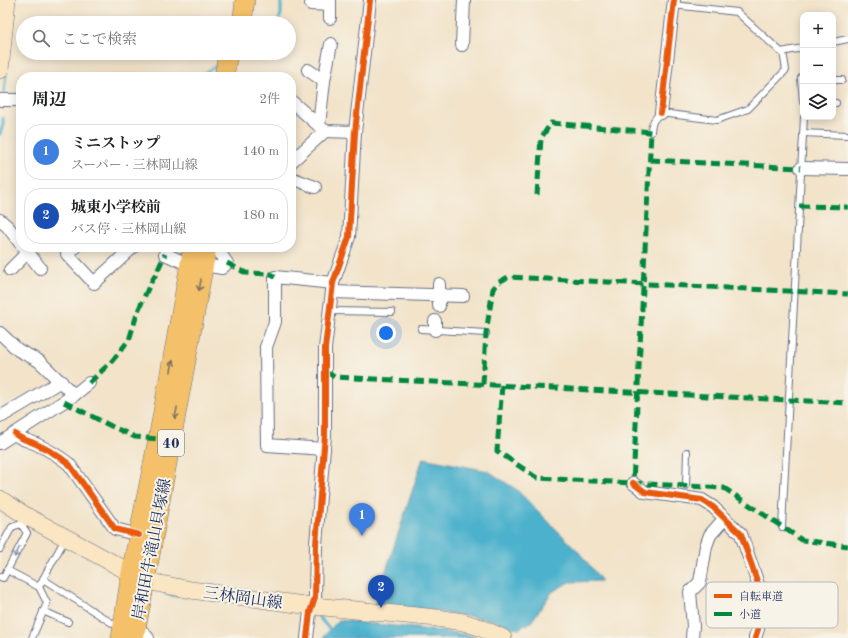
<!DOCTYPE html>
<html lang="ja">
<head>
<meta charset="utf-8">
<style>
  :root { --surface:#fff; --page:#f6f6f6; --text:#202124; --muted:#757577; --line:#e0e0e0; --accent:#1f6fb2 }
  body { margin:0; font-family:"Old Standard TT","Noto Serif JP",serif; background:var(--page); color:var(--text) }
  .controls { position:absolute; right:12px; top:12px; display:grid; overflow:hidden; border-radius:8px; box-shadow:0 2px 10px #0003 }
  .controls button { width:36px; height:36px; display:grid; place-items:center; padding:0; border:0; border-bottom:1px solid var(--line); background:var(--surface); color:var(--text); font:20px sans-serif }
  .you { position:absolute; left:386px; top:333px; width:14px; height:14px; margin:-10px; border:3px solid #fff; border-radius:50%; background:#1a73e8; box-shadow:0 0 0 6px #1a73e833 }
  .badge { display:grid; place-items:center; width:26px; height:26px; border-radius:50%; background:var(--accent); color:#fff; font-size:13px; font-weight:700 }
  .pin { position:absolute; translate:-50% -33px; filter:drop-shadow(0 1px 2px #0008) }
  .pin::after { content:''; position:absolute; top:21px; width:14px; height:12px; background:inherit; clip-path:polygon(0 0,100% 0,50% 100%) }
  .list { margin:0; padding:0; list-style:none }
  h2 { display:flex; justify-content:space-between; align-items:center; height:52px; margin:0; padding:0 16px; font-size:17px }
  h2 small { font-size:13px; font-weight:400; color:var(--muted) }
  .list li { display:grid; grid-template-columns:26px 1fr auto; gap:12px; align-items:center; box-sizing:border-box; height:56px; margin:0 8px 8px; padding:0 8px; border:1px solid var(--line); border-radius:16px }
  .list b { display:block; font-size:15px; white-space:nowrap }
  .list p { margin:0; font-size:13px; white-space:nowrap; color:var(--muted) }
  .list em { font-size:13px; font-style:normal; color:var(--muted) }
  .icon { flex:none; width:22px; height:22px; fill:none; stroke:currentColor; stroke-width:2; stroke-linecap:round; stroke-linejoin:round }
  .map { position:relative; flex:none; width:848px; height:638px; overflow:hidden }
  .search { position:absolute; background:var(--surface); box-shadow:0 2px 10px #0003; left:16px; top:16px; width:280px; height:44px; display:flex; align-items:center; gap:10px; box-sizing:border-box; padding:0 14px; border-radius:22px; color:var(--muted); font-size:15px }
  .panel { position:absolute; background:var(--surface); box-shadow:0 2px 10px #0003; left:16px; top:72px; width:280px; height:180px; border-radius:16px }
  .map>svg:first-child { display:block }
  .water { fill:#4cb1cc; stroke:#347095 }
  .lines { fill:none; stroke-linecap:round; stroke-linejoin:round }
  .stream { stroke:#4cb1cc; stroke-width:3 }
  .service-casing { stroke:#666e83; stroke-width:8 }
  .minor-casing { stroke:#666e83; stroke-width:14 }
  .secondary-casing { stroke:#666e83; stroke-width:18 }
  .primary-casing { stroke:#666e83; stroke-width:20 }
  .service { stroke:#fff; stroke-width:6 }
  .minor { stroke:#fff; stroke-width:12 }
  .secondary { stroke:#fbe6c3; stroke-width:17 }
  .primary { stroke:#f4c16a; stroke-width:19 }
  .quiet { stroke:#00873e; stroke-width:5; stroke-dasharray:10 5; stroke-linecap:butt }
  .cycleway-casing { stroke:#f7f3e8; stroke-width:8 }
  .cycleway { stroke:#e8590c; stroke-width:6 }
  .oneway { stroke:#7d7163 }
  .oneway2 { stroke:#8d97ae }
  .labels { text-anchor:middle; stroke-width:4; stroke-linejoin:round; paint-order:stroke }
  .shield { fill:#f7f3e8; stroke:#5d6a87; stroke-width:1 }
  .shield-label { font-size:15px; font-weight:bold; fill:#1b2f5e }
  .street-label { font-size:16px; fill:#1b2f5e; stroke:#f7f3e8 }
  .key { fill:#f7f3e8; stroke:#b5b8bf; stroke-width:1 }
  .key-label { font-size:11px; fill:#1b2f5e }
</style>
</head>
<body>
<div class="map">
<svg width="848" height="638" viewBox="0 0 848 638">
  <rect width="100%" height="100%" fill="#f7f3e8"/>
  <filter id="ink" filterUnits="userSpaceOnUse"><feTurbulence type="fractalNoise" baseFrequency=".025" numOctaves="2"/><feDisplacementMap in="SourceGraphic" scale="8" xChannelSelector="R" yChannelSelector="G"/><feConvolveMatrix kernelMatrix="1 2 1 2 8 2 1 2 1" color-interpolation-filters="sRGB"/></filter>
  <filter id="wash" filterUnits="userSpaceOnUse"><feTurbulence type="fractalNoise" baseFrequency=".012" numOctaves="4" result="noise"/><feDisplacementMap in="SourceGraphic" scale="16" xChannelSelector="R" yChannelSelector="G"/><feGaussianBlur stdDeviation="0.9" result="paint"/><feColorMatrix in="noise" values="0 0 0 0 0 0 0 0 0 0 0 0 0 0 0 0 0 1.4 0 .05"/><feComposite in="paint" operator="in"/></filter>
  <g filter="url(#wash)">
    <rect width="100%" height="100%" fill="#f2e3c9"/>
    <g class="water">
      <polygon points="423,458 488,471 517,490 577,550 602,581 569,582 552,592 531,622 518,629 491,620 468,616 375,604"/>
      <polygon points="339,620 440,631 470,635 476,638 324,638 324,636"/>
    </g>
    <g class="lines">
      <g class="stream">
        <polyline points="278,23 281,14 281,0"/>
        <polyline points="198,77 216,66"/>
        <polyline points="4,92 6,74"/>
        <polyline points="0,134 3,125 3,118"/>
        <polyline points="166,594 177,596"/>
        <polyline points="318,616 330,630"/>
      </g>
    </g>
  </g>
  <g filter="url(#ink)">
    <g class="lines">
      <g class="service-casing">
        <g id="service">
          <polyline points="673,5 737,12 781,52 803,48"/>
          <polyline points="833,42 848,39"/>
          <polyline points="803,77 801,78 803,102"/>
          <polyline points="833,80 842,80"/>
          <polyline points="833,103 836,103"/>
          <path d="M651 132C651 123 654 118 661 113L717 120 748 109 786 70 783 52"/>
          <polyline points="803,133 847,135"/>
          <polyline points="330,311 392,312"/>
          <polyline points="421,329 486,333"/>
          <polyline points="686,486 687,452"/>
          <polyline points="782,527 804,117"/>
          <polyline points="0,549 12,527 21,524 23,521"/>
          <polyline points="7,570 39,587"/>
          <polyline points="0,577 3,578 27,533 21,524"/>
          <polyline points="43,579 65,539"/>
          <polyline points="43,611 68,622"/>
          <polyline points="32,638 47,603 39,587 43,579 115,625 121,627"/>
        </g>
      </g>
      <g class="minor-casing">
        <g id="minor">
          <polyline points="311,4 330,5"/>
          <polyline points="330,18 330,0"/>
          <polyline points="462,45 464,0"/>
          <polyline points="308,70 324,81"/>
          <polyline points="0,100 21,100"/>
          <polyline points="291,101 325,131 355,132"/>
          <polyline points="661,113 674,0"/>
          <polyline points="319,125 324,81 331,44"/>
          <polyline points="291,162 325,131"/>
          <polyline points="801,168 848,169"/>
          <polyline points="291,178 315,187"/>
          <polyline points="0,220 8,227 21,244"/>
          <polyline points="24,247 40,268"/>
          <polyline points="75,247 67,254 94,283 133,247"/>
          <polyline points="168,247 165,254 183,262 190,263"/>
          <polyline points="204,265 222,268 227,263 219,252 220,247"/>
          <polyline points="10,270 28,252"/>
          <polyline points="332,292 463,296"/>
          <polyline points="439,306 439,284"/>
          <polyline points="435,330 435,321"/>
          <polyline points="0,333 18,350 39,361 74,395"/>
          <polyline points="2,416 61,381"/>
          <path d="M15 434C21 440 31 441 38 445 49 450 59 456 69 464L115 529 139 535"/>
          <polyline points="0,443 74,395 89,383"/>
          <polyline points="324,449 267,445 266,347 275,322 275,277 333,283"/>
          <polyline points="633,483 645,492 702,500 713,507 741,534 759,587 758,629 755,638"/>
          <polyline points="136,625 148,638"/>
          <polyline points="307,638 310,612 315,597 316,544 325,435 325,348 333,283 349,237 355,132 370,0"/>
          <polyline points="692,638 693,626 690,592 700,582 706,546 710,535 725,518"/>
        </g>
      </g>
      <g class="secondary-casing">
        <g id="secondary">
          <polyline points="0,70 7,0"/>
          <polyline points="0,499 26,516 131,573 156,583 191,590 304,605 437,618 463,622 479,627 503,638"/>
        </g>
      </g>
      <g class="primary-casing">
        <g id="primary">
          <polyline points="242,23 245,0"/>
          <polyline points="224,77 228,53"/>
          <polyline points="121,638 131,573 158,439 193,247"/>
          <polyline points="134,638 143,593 207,247"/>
        </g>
      </g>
      <use href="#service" class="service"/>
      <use href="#minor" class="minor"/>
      <use href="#secondary" class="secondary"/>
      <use href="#primary" class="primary"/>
      <g class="quiet">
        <polyline points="650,160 801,168"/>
        <polyline points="537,195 541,138 551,123 651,132 633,483"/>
        <polyline points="799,206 848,207"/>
        <polyline points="227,263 246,273 270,274 275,277"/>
        <polyline points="325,374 330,374 334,377 848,403"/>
        <polyline points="89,383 112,361 129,340 138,311 150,284 156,274 165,254"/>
        <polyline points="483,384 486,333 493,289 499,282 508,277 848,294"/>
        <polyline points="502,385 497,451 537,478 724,488 802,540 848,546"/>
        <polyline points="64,402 111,426 135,437 158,439"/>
      </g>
      <g class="cycleway-casing">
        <g id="cycleway">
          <polyline points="661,113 674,0"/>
          <path d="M15 434C21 440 31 441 38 445 49 450 59 456 69 464L115 529 139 535"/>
          <polyline points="633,483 645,492 702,500 713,507 741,534 759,587 758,629 755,638"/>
          <polyline points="307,638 310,612 315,597 316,544 325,435 325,348 333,283 349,237 355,132 370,0"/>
        </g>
      </g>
      <use href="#cycleway" class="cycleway"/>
    </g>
    <defs><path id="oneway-shaft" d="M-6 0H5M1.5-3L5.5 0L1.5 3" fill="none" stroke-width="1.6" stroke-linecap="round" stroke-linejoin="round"/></defs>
    <g class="oneway">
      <use href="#oneway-shaft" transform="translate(200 285) rotate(100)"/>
      <use href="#oneway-shaft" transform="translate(172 366) rotate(-80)"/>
      <use href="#oneway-shaft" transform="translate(176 413) rotate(101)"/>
    </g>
    <use class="oneway2" href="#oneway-shaft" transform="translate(17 552) rotate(118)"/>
  </g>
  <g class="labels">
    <rect class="shield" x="158" y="430" width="26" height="26" rx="3"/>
    <g class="shield-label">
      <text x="171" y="448">40</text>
    </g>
    <g class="street-label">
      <text transform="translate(151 549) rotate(-79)" y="6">岸和田牛滝山貝塚線</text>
      <text transform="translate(243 597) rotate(8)" y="6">三林岡山線</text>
    </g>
  </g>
  <rect x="706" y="582" width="132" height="46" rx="6" class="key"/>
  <rect x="714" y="594" width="18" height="4" fill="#e8590c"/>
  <rect x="714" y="612" width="18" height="4" fill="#00873e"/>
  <g class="key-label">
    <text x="739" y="600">自転車道</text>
    <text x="739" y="618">小道</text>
  </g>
</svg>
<div class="controls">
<button>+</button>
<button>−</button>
<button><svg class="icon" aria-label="layers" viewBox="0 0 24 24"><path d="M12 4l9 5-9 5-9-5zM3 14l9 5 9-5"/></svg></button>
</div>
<div class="you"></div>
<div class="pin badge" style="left:362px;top:536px;background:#3f7fe0">1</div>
<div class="pin badge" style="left:381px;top:608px;background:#1a4fb4">2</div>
<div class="search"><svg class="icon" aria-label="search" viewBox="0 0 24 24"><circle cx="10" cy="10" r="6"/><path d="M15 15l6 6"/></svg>ここで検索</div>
<section class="panel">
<h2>周辺<small>2件</small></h2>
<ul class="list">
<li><span class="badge" style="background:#3f7fe0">1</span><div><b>ミニストップ</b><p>スーパー · 三林岡山線</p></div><em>140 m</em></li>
<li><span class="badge" style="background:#1a4fb4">2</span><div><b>城東小学校前</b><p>バス停 · 三林岡山線</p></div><em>180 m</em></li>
</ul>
</section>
</div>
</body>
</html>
